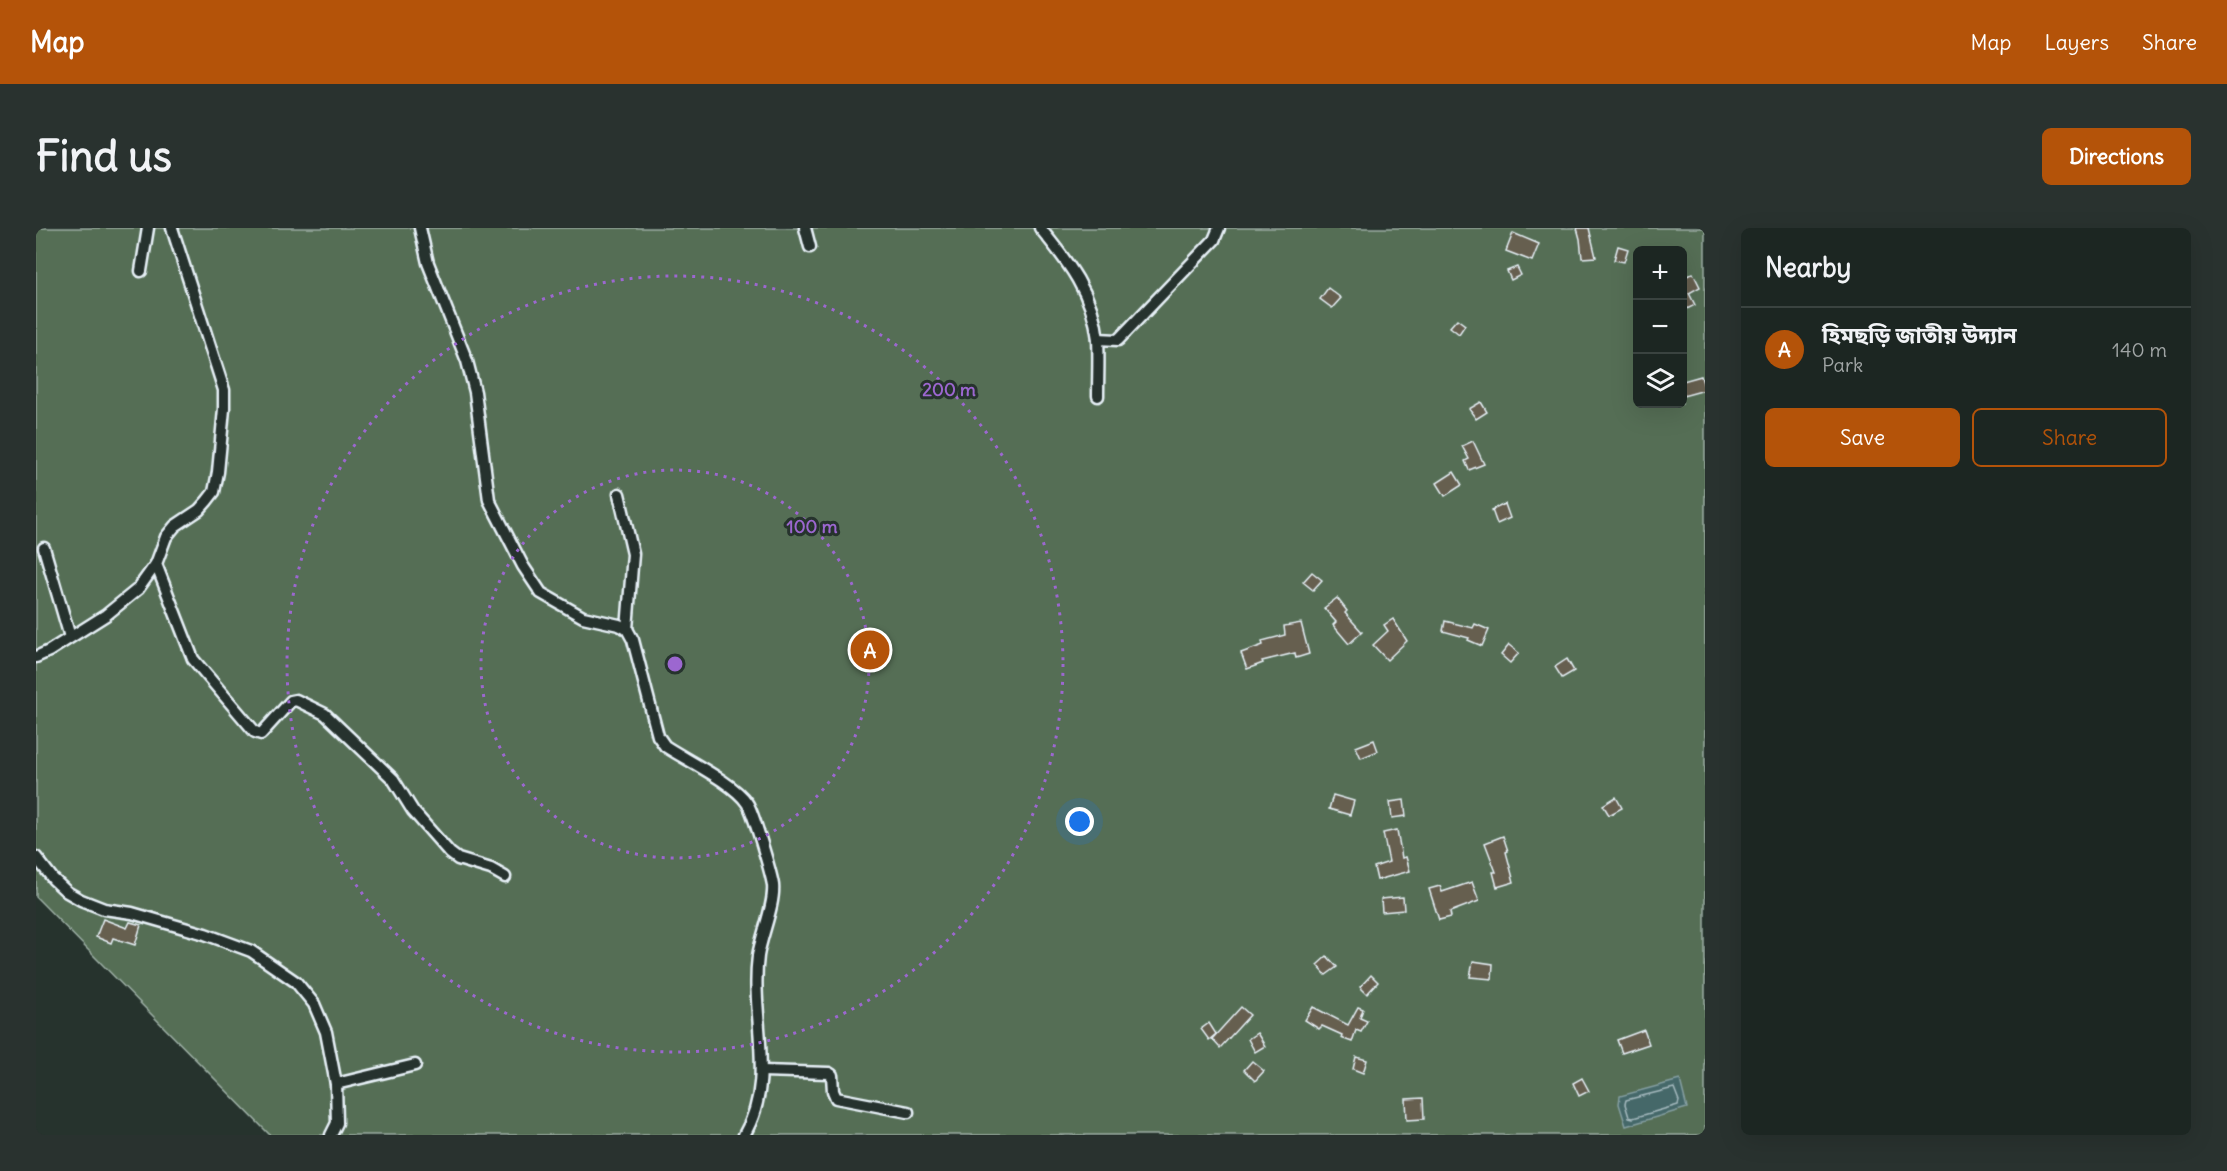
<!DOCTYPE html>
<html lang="en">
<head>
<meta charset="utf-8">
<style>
  :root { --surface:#1c2622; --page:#29322f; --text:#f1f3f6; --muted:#a0a5a5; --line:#3a4340; --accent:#b45309 }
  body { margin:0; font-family:Delius,"Noto Sans Bengali",sans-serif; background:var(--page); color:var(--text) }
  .controls { position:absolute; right:18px; top:18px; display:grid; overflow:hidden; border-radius:9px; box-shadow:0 6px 24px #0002 }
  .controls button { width:54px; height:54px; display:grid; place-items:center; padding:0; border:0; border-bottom:2px solid var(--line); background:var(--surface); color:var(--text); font:30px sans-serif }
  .you { position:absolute; left:1044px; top:594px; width:21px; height:21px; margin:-15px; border:4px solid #fff; border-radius:50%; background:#1a73e8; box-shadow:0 0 0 9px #1a73e833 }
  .badge { display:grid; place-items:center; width:39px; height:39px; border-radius:50%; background:var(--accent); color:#fff; font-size:20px; font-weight:700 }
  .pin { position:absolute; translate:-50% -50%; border:3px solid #fff; box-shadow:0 2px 6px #0006 }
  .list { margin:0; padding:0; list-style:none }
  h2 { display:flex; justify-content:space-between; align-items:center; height:78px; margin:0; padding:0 24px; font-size:26px }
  h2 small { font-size:20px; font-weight:400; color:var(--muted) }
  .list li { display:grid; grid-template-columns:39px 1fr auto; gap:18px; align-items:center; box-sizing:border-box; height:84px; padding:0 24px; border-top:2px solid var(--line) }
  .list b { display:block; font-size:22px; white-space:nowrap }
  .list p { margin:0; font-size:20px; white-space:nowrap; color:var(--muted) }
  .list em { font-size:20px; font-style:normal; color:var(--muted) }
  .actions { display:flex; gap:12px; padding:18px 24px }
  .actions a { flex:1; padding:14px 0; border:2px solid var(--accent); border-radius:9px; text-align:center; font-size:21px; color:var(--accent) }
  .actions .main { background:var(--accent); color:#fff }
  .icon { flex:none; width:33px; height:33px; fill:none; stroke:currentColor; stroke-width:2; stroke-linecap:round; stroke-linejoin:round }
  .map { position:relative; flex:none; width:1669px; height:907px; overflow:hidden; border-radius:9px }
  header { display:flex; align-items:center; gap:36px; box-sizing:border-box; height:84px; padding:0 30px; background:var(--accent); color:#fff }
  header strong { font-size:28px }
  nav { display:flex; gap:33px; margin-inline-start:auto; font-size:21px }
  .intro { display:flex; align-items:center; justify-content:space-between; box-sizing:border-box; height:144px; padding:0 36px }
  h1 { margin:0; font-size:42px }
  .button { padding:15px 27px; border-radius:9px; background:var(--accent); color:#fff; font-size:21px; font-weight:700 }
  main { display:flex; gap:36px; padding:0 36px }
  aside { flex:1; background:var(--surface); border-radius:9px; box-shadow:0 6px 24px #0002 }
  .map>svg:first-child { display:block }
  .green { fill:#546e55; stroke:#9eb0a6; stroke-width:1.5; fill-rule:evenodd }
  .water { fill:#446869; stroke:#869fa2; stroke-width:1.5 }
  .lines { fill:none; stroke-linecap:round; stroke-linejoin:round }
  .shore { stroke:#a6babf; stroke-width:1.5 }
  .building { fill:#665e4f; stroke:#e8f1f8; stroke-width:1.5 }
  .minor-casing { stroke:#e8f1f8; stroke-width:15 }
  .minor { stroke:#26332d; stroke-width:10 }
  .ring { fill:none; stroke:#9c67d0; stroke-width:3; stroke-dasharray:3 6 }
  .centre { fill:#9c67d0; stroke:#26332d; stroke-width:3 }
  .ring-label { font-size:18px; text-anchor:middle; font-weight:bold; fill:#9c67d0; stroke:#26332d; stroke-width:6; stroke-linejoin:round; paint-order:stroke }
</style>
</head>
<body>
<header>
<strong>Map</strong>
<nav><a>Map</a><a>Layers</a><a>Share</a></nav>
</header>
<div class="intro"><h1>Find us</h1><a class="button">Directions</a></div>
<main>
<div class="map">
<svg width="1669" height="907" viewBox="0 0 1669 907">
  <rect width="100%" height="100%" fill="#26332d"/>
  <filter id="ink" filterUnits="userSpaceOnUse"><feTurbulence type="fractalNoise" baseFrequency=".0167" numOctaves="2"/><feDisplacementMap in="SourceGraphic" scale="12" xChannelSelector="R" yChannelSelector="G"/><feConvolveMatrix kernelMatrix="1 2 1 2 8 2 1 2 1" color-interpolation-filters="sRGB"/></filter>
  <g filter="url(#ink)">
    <path class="green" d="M0 0H1669V907H234L0 669ZM1602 22H1646V176H1602Z"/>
    <polygon class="water" points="1644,852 1651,880 1590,898 1583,876 1584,868"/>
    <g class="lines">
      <polygon class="shore" points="1638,860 1643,873 1642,877 1597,890 1593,889 1589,876 1590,872"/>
    </g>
    <g class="building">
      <polygon points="1541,0 1553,0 1560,29 1546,30 1544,11"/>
      <polygon points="1477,5 1503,16 1496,33 1470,23"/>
      <polygon points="1582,18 1592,21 1588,34 1578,32"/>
      <polygon points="1481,39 1485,47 1475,52 1471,43"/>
      <polygon points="1657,45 1664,59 1653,65 1659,77 1647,83 1647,50"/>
      <polygon points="1292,60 1305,70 1296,80 1284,71"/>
      <polygon points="1421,91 1429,97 1423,106 1414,99"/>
      <polygon points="1665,148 1669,162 1647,168 1647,153"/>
      <polygon points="1445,174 1451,184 1440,191 1433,181"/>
      <polygon points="1437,213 1448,236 1433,242 1429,233 1433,231 1426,218"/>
      <polygon points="1418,244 1426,257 1409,268 1401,255"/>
      <polygon points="1469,276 1474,290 1461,296 1456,282"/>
      <polygon points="1276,344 1286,352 1277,362 1267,354"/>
      <polygon points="1301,370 1311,383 1309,385 1326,404 1313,416 1297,397 1300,394 1288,380"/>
      <polygon points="1357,391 1371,413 1351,432 1337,417 1352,403 1348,397"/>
      <polygon points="1409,393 1437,400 1439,396 1453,402 1446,418 1432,412 1433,410 1407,403"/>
      <polygon points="1265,395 1273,426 1260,430 1259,425 1226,433 1227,435 1211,441 1205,425 1227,417 1226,413 1249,407 1248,398"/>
      <polygon points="1473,417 1483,425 1474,435 1465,427"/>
      <polygon points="1531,431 1538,443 1526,450 1519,439"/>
      <polygon points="1338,512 1342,523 1325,530 1320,519"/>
      <polygon points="1297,567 1318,573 1314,587 1293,581"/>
      <polygon points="1580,569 1586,580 1573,587 1567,577"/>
      <polygon points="1368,572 1370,588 1356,590 1354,574"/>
      <polygon points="1361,602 1366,630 1370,629 1374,643 1341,652 1338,639 1353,634 1347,605"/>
      <polygon points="1467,608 1472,623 1470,624 1478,654 1461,659 1457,644 1460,644 1449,615"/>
      <polygon points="1436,654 1443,673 1414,684 1415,689 1403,692 1393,661 1404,658 1406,664"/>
      <polygon points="1367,669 1368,682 1346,684 1345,671"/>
      <polygon points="67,691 91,700 94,694 105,697 99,717 77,710 75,715 60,709"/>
      <polygon points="1291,728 1301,739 1290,747 1281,737"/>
      <polygon points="1437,733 1457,736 1456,751 1434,749"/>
      <polygon points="1335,747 1342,754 1331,766 1324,759"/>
      <polygon points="1205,779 1214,787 1184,820 1176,811"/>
      <polygon points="1277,779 1312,797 1322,779 1327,781 1324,790 1331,793 1325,804 1320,802 1316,814 1305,810 1306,807 1286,798 1283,801 1269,792"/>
      <polygon points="1173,795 1180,806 1173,812 1165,801"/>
      <polygon points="1608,802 1613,816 1586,825 1581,812"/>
      <polygon points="1221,805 1229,818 1219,824 1212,811"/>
      <polygon points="1320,829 1331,832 1327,845 1317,841"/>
      <polygon points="1216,833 1228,843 1219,853 1208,842"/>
      <polygon points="1546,850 1553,863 1543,868 1537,855"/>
      <polygon points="1387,870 1388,891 1371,892 1370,871"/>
    </g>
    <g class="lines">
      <g class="minor-casing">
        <g id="minor">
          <path d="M384 0 392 35 431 133 439 164 453 272 487 338 505 365 547 389 583 397 591 401 597 412 622 508 629 518C650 532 698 555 711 575 717 583 735 645 737 657 739 676 725 708 722 728 714 788 741 852 708 907"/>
          <polyline points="769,0 774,19"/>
          <path d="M1004 0C1032 34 1057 66 1062 111 1063 130 1062 149 1062 168"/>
          <polyline points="105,43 112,0"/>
          <polyline points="1062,111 1082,112 1178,12 1183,0"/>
          <polyline points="583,266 597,326 591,401"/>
          <polyline points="8,320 34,409"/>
          <polyline points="120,336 157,431 219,504 225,506 255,473 260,472 289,486 357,551 377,583 414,625 422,631 455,641 469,649"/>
          <polyline points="0,429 13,423 70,387 102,361 120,336 130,309 139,298 163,282 171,273 178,264 182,244 188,181 188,162 136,0"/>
          <polyline points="0,629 17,651 31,664 45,672 68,681 96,685 169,706 215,723 260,754 278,776 290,804 300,856 301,895 295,907"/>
          <polyline points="726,843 793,845 796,847 797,863 800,870 872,884"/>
          <polyline points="300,856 379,837"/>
        </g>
      </g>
      <use href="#minor" class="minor"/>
    </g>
  </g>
  <g class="ring">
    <circle cx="639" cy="436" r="194"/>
    <circle cx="639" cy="436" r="388"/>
  </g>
  <circle cx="639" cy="436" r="9" class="centre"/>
  <g class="ring-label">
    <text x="913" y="168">200 m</text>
    <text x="776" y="305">100 m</text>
  </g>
</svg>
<div class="controls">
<button>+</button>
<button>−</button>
<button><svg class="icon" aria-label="layers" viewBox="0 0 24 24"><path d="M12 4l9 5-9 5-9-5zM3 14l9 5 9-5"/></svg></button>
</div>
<div class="you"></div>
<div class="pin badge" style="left:834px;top:422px">A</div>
</div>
<aside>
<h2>Nearby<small></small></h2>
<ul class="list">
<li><span class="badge">A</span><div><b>হিমছড়ি জাতীয় উদ্যান</b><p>Park</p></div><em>140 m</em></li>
</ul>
<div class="actions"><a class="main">Save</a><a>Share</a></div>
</aside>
</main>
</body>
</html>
